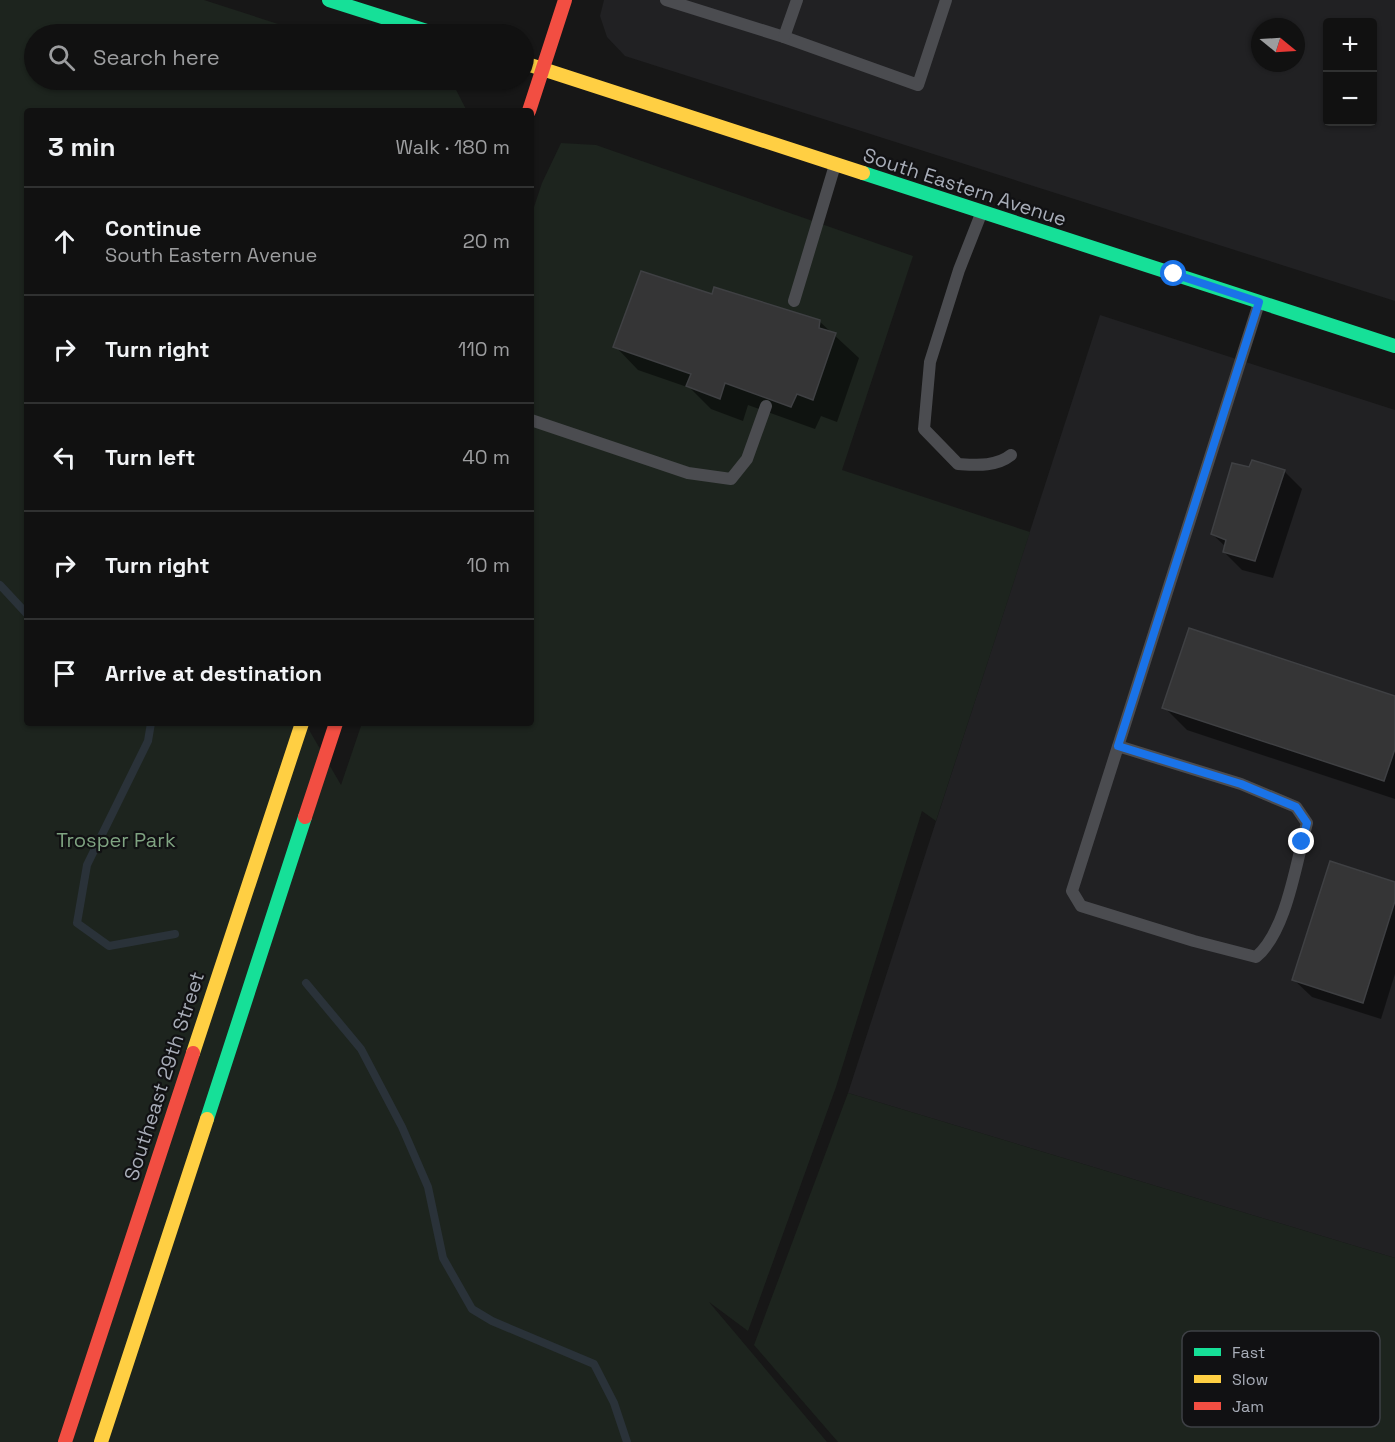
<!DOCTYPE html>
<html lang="en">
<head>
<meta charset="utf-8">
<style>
  :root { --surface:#111; --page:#1a1a1a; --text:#f1f3f6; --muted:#9c9d9f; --line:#303131 }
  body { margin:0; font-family:"Space Grotesk",sans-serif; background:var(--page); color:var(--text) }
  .controls { position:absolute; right:18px; top:18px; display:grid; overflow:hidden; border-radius:6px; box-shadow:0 2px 4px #0004 }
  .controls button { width:54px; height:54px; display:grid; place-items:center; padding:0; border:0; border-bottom:2px solid var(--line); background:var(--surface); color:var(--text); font:30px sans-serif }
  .compass { position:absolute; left:1251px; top:18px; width:54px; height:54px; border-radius:50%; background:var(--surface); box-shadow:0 2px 4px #0004; rotate:108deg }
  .stop { position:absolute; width:18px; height:18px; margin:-14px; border:4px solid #1a73e8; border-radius:50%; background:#fff }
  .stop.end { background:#1a73e8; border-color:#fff; box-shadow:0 2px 6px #0008 }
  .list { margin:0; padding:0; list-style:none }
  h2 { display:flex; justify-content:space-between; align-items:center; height:78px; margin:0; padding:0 24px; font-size:26px }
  h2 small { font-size:20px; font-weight:400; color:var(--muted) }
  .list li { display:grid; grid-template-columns:39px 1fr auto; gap:18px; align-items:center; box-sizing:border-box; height:108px; padding:0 24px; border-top:2px solid var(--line) }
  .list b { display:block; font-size:22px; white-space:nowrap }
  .list p { margin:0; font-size:20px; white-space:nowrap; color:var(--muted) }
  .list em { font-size:20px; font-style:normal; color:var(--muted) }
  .icon { flex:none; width:33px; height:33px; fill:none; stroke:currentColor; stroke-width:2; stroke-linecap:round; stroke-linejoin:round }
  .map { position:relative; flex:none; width:1395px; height:1442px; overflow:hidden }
  .search { position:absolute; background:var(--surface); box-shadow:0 2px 4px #0004; left:24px; top:24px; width:510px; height:66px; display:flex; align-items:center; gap:15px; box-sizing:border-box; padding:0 21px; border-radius:33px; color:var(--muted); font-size:22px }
  .panel { position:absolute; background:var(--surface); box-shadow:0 2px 4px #0004; left:24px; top:108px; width:510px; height:618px; border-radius:6px }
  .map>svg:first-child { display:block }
  .built { fill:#212123; fill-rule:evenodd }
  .green { fill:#1d241e }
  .shadow { fill:#0007 }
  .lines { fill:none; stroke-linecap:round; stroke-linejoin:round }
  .stream { stroke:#2a3239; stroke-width:8 }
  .building { fill:#353536; stroke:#3f4043; stroke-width:1.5 }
  .lane { stroke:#4b4c50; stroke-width:12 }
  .fast { stroke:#16e098; stroke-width:14 }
  .slow { stroke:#ffcf43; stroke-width:14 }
  .jam { stroke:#f24e42; stroke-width:14 }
  .route { stroke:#1a73e8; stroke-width:8 }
  .labels { text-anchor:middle; stroke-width:4.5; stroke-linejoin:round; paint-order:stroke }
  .street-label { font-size:20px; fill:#a8adb8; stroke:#111113 }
  .park-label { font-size:20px; fill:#7fa381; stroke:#111113 }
  .key { fill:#111113; stroke:#3e4045; stroke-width:1.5 }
  .key-label { font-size:16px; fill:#a8adb8 }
</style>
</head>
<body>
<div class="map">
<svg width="1395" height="1442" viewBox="0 0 1395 1442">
  <rect width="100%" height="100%" fill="#171717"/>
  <g class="built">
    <path d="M604 0H1395V301L625 56 607 37 600 16ZM1328 22H1372V122H1328ZM1260 27H1296V63H1260Z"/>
    <polygon points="1100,315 1395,410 1395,1258 848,1093"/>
  </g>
  <g class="green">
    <polygon points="0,0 204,0 309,34 34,34 34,80 439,80 454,86 467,111 27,111 27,723 305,723 341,785 362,723 531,723 531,216 542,183 561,143 596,145 913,256 842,470 1030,532 936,821 922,811 836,1087 748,1331 709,1302 827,1442 0,1442"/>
    <polygon points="848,1093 1395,1258 1395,1442 838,1442 754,1345"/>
  </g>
  <g class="shadow">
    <polygon points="713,296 819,321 859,358 837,422 821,416 815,429 748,405 743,421 711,409 690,388 638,370 615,346"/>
    <polygon points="1250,469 1284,471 1302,489 1273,578 1242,570 1224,552 1226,547 1212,534"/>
    <polygon points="1395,698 1395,799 1187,730 1164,707"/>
    <polygon points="1395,883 1395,974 1381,1019 1312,997 1294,980"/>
  </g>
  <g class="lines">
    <g class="stream">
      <polyline points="0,585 27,614"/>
      <polyline points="151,723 148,741 87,865 77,923 109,946 175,934"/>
      <polyline points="306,983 361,1049 402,1127 428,1187 443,1258 472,1309 492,1321 594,1364 614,1403 627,1442"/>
    </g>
  </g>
  <g class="building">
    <polygon points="641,271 712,294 714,287 820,320 819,328 836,333 813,400 797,394 791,407 725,383 720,399 686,386 691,374 613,347"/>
    <polygon points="1252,460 1285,470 1255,561 1223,552 1226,540 1211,534 1232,463 1249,467"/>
    <polygon points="1189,628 1395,696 1395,749 1384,781 1162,708"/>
    <polygon points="1330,861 1395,882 1395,901 1363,1003 1292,980"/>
  </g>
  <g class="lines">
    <g class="lane">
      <polyline points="666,0 784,37 918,85 946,0"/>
      <polyline points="784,37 797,0"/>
      <path d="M981 214 959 270 930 362 924 429 958 464C976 465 996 467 1011 455"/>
      <polyline points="794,301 835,165"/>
      <polyline points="531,420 688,473 731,479 747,459 766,406"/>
      <path d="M1118 746 1241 784 1296 807 1307 823C1296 862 1287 931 1256 957L1194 941 1081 906 1072 891 1259 303"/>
    </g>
    <g class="fast">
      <polyline points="329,0 436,34"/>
      <polyline points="863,173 1395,346"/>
      <polyline points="207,1119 305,817"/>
    </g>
    <g class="slow">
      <polyline points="524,63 863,173"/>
      <polyline points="193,1053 302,723"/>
      <polyline points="101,1442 207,1119"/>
    </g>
    <g class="jam">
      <polyline points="529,111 565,0"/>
      <polyline points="305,817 336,723"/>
      <polyline points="65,1442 193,1053"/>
    </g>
  </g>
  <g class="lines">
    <polyline class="route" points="1174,274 1259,302 1118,746 1241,784 1296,807 1307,823 1302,842"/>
  </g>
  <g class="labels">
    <g class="street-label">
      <text transform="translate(965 187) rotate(18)" y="7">South Eastern Avenue</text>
      <text transform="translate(164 1076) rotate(-72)" y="7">Southeast 29th Street</text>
    </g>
    <g class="park-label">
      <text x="116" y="847">Trosper Park</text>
    </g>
  </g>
  <rect x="1182" y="1331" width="198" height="96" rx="9" class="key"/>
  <rect x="1194" y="1348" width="27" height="8" fill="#16e098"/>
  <rect x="1194" y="1375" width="27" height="8" fill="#ffcf43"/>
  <rect x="1194" y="1402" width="27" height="8" fill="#f24e42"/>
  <g class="key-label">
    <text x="1232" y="1358">Fast</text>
    <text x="1232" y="1385">Slow</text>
    <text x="1232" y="1412">Jam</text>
  </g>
</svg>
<div class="controls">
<button>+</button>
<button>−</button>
</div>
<svg class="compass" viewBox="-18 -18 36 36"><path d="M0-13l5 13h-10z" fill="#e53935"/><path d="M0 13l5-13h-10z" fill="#9c9d9f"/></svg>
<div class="stop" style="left:1174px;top:274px"></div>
<div class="stop end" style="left:1302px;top:842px"></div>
<div class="search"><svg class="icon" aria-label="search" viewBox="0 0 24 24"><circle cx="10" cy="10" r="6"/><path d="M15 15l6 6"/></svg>Search here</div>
<section class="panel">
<h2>3 min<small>Walk · 180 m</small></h2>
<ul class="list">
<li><svg class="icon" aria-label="ahead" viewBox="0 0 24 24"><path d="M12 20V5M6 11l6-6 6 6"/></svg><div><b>Continue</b><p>South Eastern Avenue</p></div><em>20 m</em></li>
<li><svg class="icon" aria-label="right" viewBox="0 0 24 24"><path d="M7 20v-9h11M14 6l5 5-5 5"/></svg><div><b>Turn right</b></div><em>110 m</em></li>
<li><svg class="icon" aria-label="left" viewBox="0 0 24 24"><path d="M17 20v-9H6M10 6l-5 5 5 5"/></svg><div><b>Turn left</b></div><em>40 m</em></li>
<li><svg class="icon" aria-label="right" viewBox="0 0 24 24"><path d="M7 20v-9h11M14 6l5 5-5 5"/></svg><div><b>Turn right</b></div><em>10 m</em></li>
<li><svg class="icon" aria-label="arrive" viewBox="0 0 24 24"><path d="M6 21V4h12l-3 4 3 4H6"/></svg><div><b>Arrive at destination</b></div></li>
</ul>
</section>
</div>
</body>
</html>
